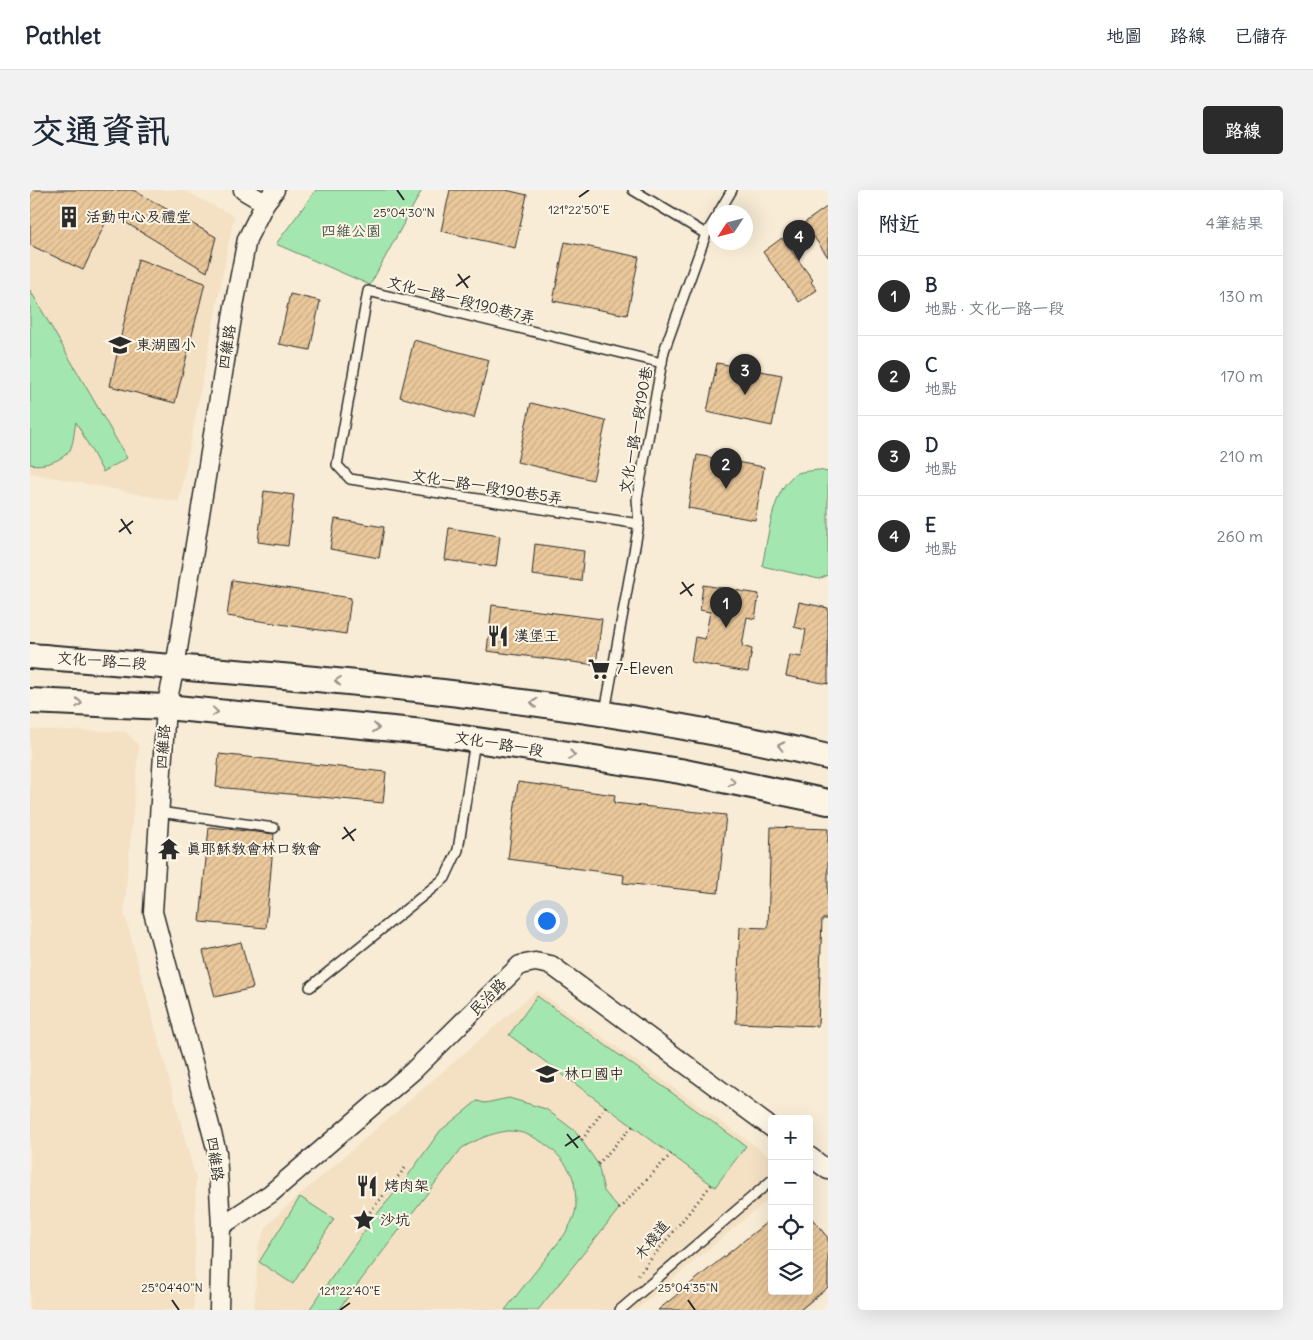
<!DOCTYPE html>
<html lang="zh-TW">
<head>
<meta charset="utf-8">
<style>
  :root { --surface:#fff; --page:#f2f2f3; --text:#1f2937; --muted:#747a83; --line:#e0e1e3; --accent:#2b2b2b }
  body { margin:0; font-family:Delius,"LXGW WenKai TC",sans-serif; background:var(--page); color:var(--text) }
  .controls { position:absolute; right:15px; bottom:15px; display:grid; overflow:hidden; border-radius:5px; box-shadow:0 5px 20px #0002 }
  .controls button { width:45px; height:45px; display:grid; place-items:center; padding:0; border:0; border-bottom:1px solid var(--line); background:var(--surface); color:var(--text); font:25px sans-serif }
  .compass { position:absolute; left:678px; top:15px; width:45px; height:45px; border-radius:50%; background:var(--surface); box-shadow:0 5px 20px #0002; rotate:234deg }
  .you { position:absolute; left:516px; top:730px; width:18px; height:18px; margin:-12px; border:4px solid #fff; border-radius:50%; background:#1a73e8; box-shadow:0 0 0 8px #1a73e833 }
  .badge { display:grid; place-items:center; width:32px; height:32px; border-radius:50%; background:var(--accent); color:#fff; font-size:16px; font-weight:700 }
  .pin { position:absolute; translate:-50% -41px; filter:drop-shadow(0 1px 2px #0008) }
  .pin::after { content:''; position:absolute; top:26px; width:18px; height:15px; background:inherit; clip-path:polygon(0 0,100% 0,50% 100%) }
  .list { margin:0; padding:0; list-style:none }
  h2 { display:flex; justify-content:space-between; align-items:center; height:65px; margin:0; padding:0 20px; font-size:21px }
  h2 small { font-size:16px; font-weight:400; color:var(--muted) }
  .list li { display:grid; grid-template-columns:32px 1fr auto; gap:15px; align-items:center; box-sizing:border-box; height:80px; padding:0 20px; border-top:1px solid var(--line) }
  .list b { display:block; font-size:19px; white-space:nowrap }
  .list p { margin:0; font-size:16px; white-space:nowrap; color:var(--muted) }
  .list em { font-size:16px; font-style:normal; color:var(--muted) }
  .icon { flex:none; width:28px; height:28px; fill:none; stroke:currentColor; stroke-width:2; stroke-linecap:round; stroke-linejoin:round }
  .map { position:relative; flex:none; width:798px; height:1120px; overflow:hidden; border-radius:5px }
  header { display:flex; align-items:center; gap:30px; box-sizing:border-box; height:70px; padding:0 25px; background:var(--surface); border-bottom:1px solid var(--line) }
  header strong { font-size:24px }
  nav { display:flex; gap:28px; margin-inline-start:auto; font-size:18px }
  .intro { display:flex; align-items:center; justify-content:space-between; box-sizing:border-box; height:120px; padding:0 30px }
  h1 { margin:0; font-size:35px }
  .button { padding:12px 22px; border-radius:5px; background:var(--accent); color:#fff; font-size:18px; font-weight:700 }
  main { display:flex; gap:30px; padding:0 30px }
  aside { flex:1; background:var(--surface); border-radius:5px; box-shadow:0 5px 20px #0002 }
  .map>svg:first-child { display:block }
  .built { fill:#f4e1c4 }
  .green { fill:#a4e6af; stroke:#68886d }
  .building { fill:url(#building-hatch); stroke:#2b2b2b }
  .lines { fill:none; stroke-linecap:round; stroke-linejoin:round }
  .service-casing { stroke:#2b2b2b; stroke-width:12 }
  .minor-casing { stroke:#2b2b2b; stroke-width:21 }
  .secondary-casing { stroke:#2b2b2b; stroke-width:28 }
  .path { stroke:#2b2b2b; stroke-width:3; stroke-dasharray:1 4; stroke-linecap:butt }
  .service { stroke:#fcf5e5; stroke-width:9 }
  .minor { stroke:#fcf5e5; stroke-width:18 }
  .secondary { stroke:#fcf5e5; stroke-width:24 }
  .oneway { stroke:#949088 }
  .ticks { fill:none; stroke:#2b2b2b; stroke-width:2 }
  .labels { text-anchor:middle; stroke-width:4; stroke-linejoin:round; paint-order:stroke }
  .poi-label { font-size:15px; fill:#2b2b2b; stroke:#fcf5e5; text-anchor:start }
  .park-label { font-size:15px; fill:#495a4c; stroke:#fcf5e5 }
  .street-label { font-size:15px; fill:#2b2b2b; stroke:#fcf5e5 }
  .ticks-label { font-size:12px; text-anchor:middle; fill:#2b2b2b; stroke:#fcf5e5; stroke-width:4; stroke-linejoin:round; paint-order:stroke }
</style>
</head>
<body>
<header>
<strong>Pathlet</strong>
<nav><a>地圖</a><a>路線</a><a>已儲存</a></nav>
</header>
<div class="intro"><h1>交通資訊</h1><a class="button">路線</a></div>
<main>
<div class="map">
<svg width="798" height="1120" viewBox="0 0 798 1120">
  <defs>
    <pattern id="building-hatch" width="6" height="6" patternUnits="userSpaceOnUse" patternTransform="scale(1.25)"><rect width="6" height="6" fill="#eac89b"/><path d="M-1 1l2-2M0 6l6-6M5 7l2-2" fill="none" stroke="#c9ac86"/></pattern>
  </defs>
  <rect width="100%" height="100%" fill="#f8ecd6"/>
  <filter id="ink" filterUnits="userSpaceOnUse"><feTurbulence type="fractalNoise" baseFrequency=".02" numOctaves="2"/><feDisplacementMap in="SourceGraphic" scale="10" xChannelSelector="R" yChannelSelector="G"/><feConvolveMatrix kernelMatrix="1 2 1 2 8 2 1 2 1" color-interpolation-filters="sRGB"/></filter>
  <g filter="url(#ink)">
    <g class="built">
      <polygon points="0,0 153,0 204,26 149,312 0,283"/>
      <polygon points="0,539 96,542 109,556 94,722 166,989 164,1120 0,1120"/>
      <polygon points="507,800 742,968 742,1006 606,1120 224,1120 228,1057 237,1036 250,1022"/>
    </g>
    <g class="green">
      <polygon points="286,0 392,0 340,95 246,54"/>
      <path d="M0 100 97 268 73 282 46 232C44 240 44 252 40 260 32 271 13 277 0 274Z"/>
      <path d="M788 280 798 282V385L789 389 732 376C738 351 742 295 768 283 773 281 782 281 788 280Z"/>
      <polygon points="507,806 716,956 685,997 479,845"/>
      <path d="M479 908 516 919 545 941 568 974 574 1001 589 1019 508 1120H475L535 1044C540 1035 546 1025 546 1015 546 1009 545 999 544 992 538 967 504 940 478 941 461 943 446 950 432 958L308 1120H279L345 1026 372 994 410 941 447 911 455 913Z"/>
      <polygon points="270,1007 304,1029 263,1094 229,1072"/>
    </g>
    <g class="building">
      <polygon points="0,0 103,0 186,47 177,82 80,23 53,80 0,55"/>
      <polygon points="420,0 476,0 497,5 485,58 411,41"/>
      <polygon points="798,16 798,67 774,33"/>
      <polygon points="752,48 783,90 781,92 787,100 769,112 733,62"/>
      <polygon points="535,52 609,67 597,125 523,111"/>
      <polygon points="108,69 175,93 145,213 80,196"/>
      <polygon points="260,104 290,111 280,160 249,154"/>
      <polygon points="384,150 459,170 444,228 370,207"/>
      <polygon points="687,173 752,185 742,236 677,222"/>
      <polygon points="501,213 576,231 563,290 487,272"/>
      <polygon points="667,265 734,277 725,330 658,318"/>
      <polygon points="234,301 264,305 258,356 228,352"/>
      <polygon points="305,329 354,337 349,368 300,359"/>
      <polygon points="419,338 470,346 466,377 415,370"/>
      <polygon points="505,354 554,361 551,391 502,385"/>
      <polygon points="202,390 321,408 316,444 197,426"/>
      <polygon points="673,395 729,404 725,429 717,427 712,456 722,459 718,482 661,472 665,447 675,449 680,422 670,420"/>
      <polygon points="769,412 798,418 798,494 756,486 760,465 771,467 776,440 764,437"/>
      <polygon points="462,415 572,429 566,475 457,461"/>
      <polygon points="189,564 356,582 353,613 186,597"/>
      <polygon points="488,592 585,605 584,613 696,625 688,703 593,693 594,685 478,669"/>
      <polygon points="179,637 244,644 236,738 170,732"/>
      <polygon points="741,637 798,639 798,729 792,729 788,836 706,833 710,737 738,738"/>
      <polygon points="211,752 223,798 185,807 173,761"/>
      <polygon points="779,1025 798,1048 798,1097 770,1120 628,1120 742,1028 742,1101 779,1101"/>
    </g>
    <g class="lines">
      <g class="service-casing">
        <g id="service">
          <polyline points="603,0 676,44"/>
          <polyline points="689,22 702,0"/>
          <polyline points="609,334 320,289 307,275 338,101 632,173"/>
          <polyline points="575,522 609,334 607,309 634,161 676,44 686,28"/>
          <polyline points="129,622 244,638"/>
          <polyline points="280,797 415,688 428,660 445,551"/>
          <polyline points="590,1120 742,990"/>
        </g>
      </g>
      <g class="minor-casing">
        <g id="minor">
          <polyline points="213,0 235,13"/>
          <polyline points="779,966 798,980"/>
          <polyline points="191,1036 240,1004 383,881 490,775 505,772 521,775 742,938"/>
          <polyline points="189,1120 191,1036 187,962 123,722 136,517 145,477 204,116 217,49 235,13 245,0"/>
        </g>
      </g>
      <g class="secondary-casing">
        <g id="secondary">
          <path d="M0 466C267 486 537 505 798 567"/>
          <polyline points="0,511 136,517 394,542 650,581 798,612"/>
        </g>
      </g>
      <g class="path">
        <polyline points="552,950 576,916"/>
        <polyline points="568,974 603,936"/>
        <polyline points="589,1019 641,964"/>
        <polyline points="340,1022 375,978"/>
        <polyline points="608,1085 682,994"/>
      </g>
      <use href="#service" class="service"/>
      <use href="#minor" class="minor"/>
      <use href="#secondary" class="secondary"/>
    </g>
    <defs><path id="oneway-chevron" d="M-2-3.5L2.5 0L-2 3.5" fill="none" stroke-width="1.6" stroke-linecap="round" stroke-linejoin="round" transform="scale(1.25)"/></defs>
    <g class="oneway">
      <use href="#oneway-chevron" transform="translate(308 491) rotate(-175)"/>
      <use href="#oneway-chevron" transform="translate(49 513) rotate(3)"/>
      <use href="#oneway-chevron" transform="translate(504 513) rotate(-173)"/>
      <use href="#oneway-chevron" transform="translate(185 522) rotate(6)"/>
      <use href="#oneway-chevron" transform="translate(346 538) rotate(6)"/>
      <use href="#oneway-chevron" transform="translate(751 556) rotate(-168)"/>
      <use href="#oneway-chevron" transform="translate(542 565) rotate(9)"/>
      <use href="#oneway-chevron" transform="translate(702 592) rotate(12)"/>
    </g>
  </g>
  <path class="ticks" d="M367 0 374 10M549 7 559 0M428 84 438 98M426 96 440 86M91 329 101 344M89 342 103 331M652 392 662 406M650 404 664 394M314 637 324 651M312 649 326 639M537 944 548 958M535 956 550 946M142 1110 149 1120M658 1110 665 1120M310 1120 320 1113"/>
  <defs>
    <g id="building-bare" transform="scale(1.725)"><path d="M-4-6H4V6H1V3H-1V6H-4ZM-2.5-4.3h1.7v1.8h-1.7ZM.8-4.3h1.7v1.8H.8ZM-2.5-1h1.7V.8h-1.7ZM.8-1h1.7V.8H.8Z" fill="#2b2b2b" stroke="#fcf5e5" stroke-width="2.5" paint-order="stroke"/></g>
    <g id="school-bare" transform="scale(1.725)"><path d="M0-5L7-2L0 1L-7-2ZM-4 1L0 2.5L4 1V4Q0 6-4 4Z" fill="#2b2b2b" stroke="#fcf5e5" stroke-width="2.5" paint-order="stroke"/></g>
    <g id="restaurant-bare" transform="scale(1.725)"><path d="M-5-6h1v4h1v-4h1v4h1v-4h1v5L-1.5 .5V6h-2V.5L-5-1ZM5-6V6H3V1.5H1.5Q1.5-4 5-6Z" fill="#2b2b2b" stroke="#fcf5e5" stroke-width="2.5" paint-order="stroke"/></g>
    <g id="supermarket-bare" transform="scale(1.725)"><path d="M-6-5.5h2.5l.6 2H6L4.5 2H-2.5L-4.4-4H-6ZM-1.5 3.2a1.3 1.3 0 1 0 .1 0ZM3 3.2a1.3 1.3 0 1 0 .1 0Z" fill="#2b2b2b" stroke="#fcf5e5" stroke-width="2.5" paint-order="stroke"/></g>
    <g id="temple-bare" transform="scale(1.725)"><path d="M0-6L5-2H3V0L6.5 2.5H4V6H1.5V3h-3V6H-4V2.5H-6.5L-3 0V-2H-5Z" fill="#2b2b2b" stroke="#fcf5e5" stroke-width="2.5" paint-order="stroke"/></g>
    <g id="sight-bare" transform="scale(1.725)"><path d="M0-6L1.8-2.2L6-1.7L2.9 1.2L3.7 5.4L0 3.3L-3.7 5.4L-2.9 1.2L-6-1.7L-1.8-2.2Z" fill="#2b2b2b" stroke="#fcf5e5" stroke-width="2.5" paint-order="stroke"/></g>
  </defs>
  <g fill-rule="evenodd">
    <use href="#building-bare" x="39" y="27"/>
    <use href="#school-bare" x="90" y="155"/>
    <use href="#restaurant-bare" x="468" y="446"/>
    <use href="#supermarket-bare" x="569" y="479"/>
    <use href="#temple-bare" x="139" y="659"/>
    <use href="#school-bare" x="517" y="884"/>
    <use href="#restaurant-bare" x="337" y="996"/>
    <use href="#sight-bare" x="334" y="1030"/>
  </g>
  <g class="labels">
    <g class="poi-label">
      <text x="56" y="32">活動中心及禮堂</text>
      <text x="106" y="160">東湖國小</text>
      <text x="484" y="451">漢堡王</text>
      <text x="586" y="484">7-Eleven</text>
      <text x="156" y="664">真耶穌教會林口教會</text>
      <text x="534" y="889">林口國中</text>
      <text x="354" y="1001">烤肉架</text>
      <text x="350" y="1035">沙坑</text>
    </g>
    <g class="park-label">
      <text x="321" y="46">四維公園</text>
    </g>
    <g class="street-label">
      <text transform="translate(431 110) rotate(14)" y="5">文化一路一段190巷7弄</text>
      <text transform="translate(197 157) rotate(-81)" y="5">四維路</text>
      <text transform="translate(606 240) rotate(-80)" y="5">文化一路一段190巷</text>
      <text transform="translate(457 297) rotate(9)" y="5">文化一路一段190巷5弄</text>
      <text transform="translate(72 471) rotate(4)" y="5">文化一路二段</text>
      <text transform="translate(469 554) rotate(9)" y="5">文化一路一段</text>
      <text transform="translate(133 557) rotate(-86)" y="5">四維路</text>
      <text transform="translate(458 807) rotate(-45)" y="5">民治路</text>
      <text transform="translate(185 969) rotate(82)" y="5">四維路</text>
      <text transform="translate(622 1050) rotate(-51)" y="5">木棧道</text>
    </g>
  </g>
  <g class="ticks-label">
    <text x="549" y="24">121°22'50"E</text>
    <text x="374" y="27">25°04'30"N</text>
    <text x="142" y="1102">25°04'40"N</text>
    <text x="658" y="1102">25°04'35"N</text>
    <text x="320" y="1105">121°22'40"E</text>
  </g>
</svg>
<div class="controls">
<button>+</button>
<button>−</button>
<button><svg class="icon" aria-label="locate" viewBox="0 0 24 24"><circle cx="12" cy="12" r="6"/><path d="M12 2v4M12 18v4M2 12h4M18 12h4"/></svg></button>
<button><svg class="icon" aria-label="layers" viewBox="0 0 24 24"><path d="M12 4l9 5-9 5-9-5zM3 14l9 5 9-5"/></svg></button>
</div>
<svg class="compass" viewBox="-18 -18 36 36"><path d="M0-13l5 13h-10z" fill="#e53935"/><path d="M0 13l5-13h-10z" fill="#747a83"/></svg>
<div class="you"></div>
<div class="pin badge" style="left:696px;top:438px">1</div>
<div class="pin badge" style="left:696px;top:299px">2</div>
<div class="pin badge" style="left:715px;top:205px">3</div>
<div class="pin badge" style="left:769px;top:71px">4</div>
</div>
<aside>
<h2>附近<small>4筆結果</small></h2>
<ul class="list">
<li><span class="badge">1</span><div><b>B</b><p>地點 · 文化一路一段</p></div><em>130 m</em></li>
<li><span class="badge">2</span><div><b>C</b><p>地點</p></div><em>170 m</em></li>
<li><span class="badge">3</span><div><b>D</b><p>地點</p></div><em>210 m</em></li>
<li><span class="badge">4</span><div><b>E</b><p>地點</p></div><em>260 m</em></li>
</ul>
</aside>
</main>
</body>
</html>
